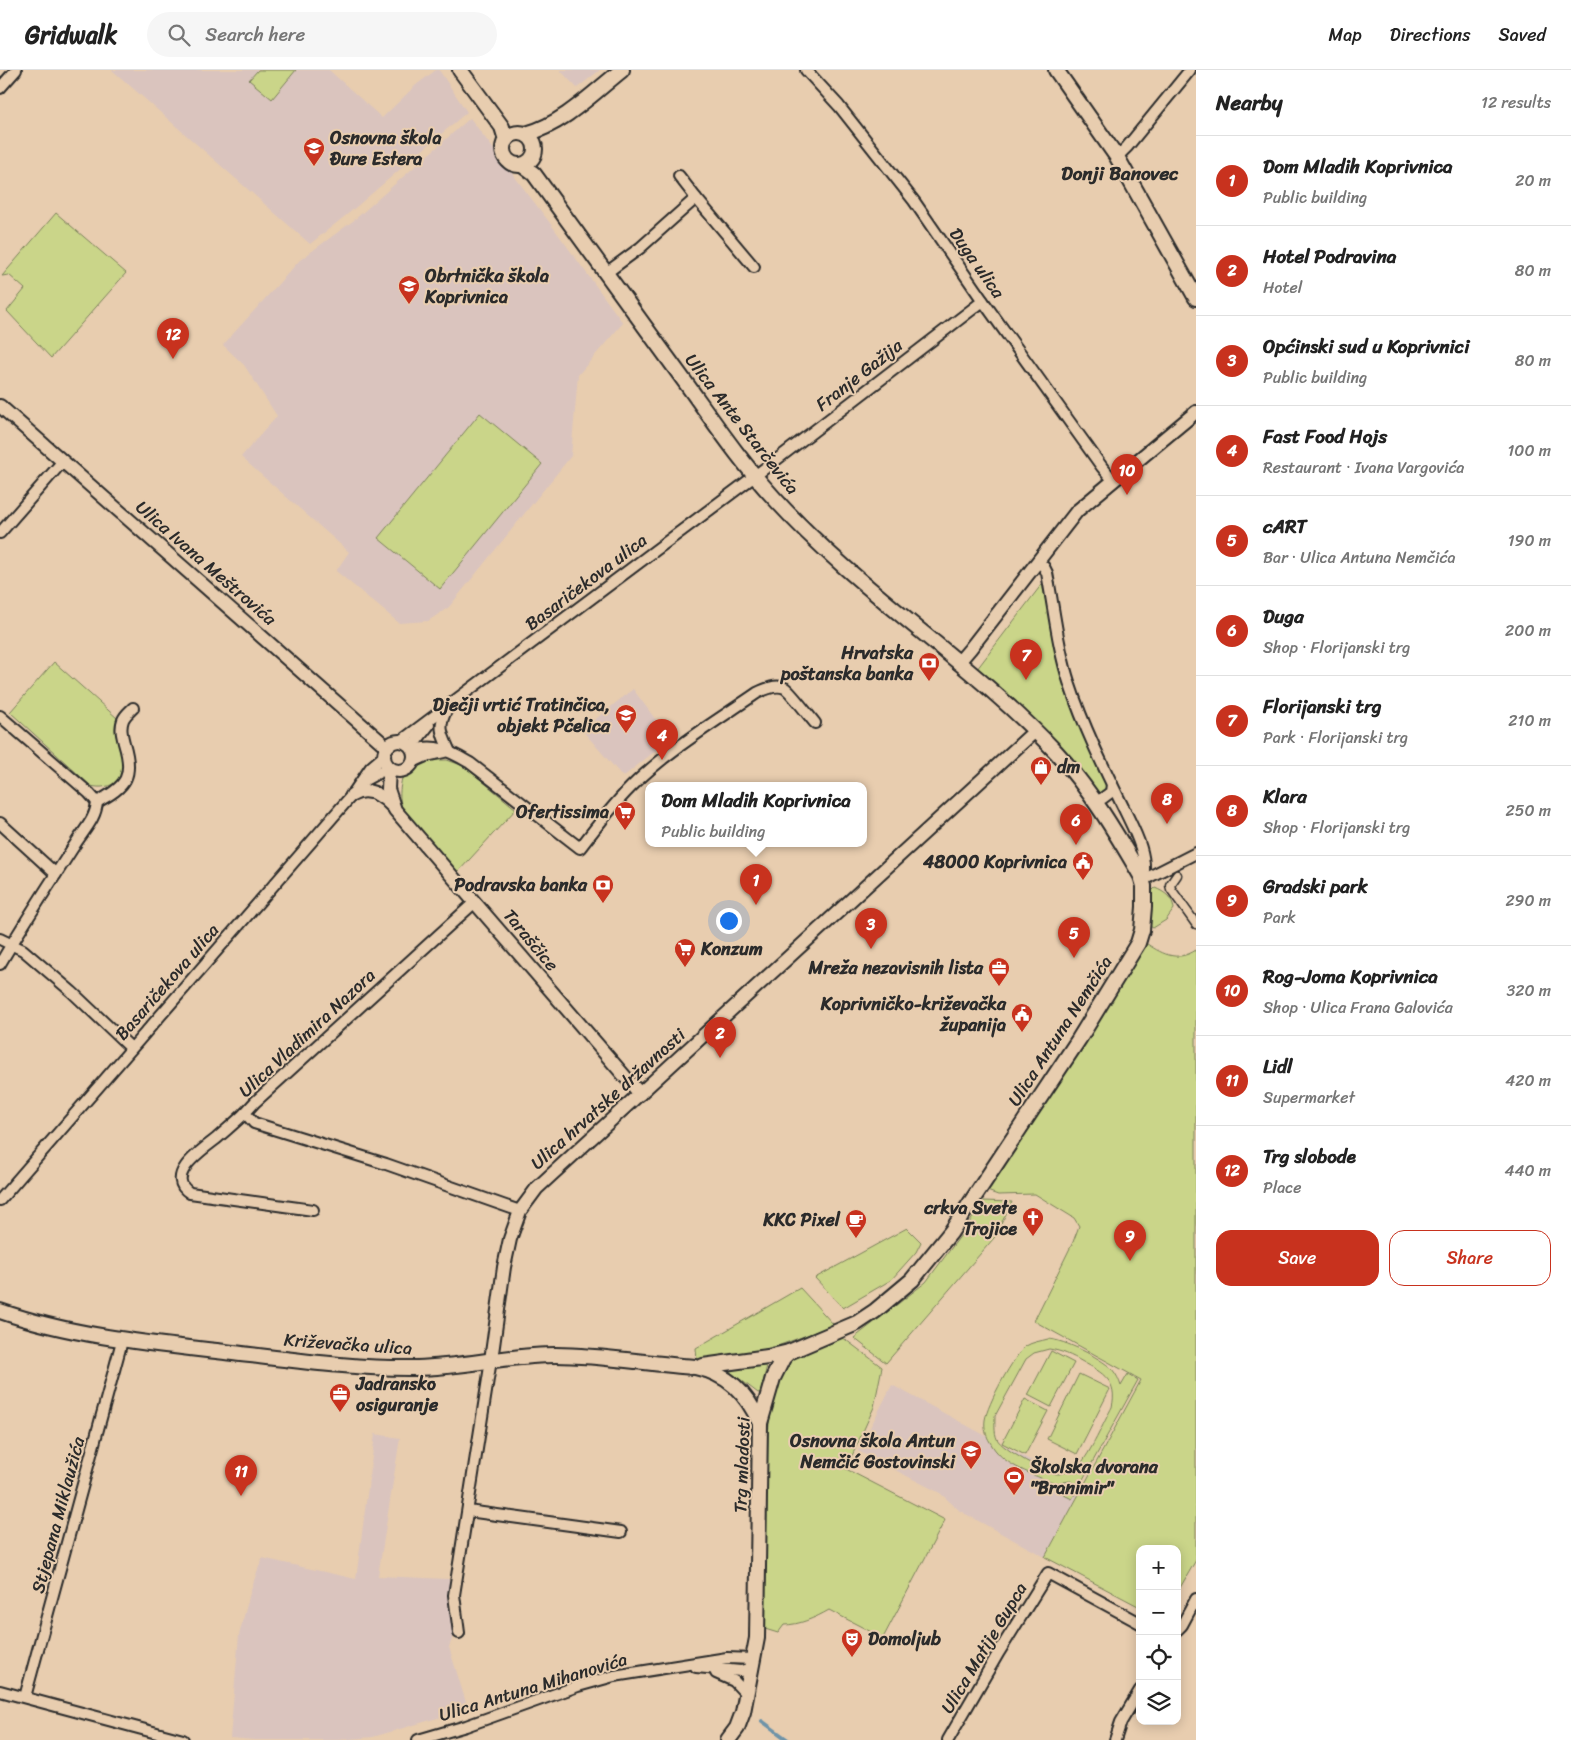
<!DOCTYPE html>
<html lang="en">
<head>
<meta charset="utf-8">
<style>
  :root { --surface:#fff; --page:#f6f6f6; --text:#222; --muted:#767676; --line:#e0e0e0; --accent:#c8321e }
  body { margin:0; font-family:Sriracha,sans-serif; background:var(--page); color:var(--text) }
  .controls { position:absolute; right:15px; bottom:15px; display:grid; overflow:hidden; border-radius:10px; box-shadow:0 2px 12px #0003 }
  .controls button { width:45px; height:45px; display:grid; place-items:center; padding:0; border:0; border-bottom:1px solid var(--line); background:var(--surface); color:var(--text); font:25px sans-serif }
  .you { position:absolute; left:728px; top:850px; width:18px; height:18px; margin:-12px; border:4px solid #fff; border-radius:50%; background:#1a73e8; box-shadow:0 0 0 8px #1a73e833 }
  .badge { display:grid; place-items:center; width:32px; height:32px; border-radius:50%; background:var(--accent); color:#fff; font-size:16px; font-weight:700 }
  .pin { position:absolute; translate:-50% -41px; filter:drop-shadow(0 1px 2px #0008) }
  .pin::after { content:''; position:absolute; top:26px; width:18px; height:15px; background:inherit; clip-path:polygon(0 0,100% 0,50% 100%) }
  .popup { position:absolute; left:645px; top:712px; width:222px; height:65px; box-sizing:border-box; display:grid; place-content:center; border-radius:10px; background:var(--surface); filter:drop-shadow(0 1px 4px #0005); font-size:16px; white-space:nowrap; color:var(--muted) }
  .popup b { font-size:19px; color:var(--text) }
  .popup::after { content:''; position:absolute; left:50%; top:100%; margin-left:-10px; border:10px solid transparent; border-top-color:var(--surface) }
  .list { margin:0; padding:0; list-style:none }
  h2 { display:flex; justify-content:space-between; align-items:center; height:65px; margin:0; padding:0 20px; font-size:21px }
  h2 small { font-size:16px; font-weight:400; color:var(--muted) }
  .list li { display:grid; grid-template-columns:32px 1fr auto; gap:15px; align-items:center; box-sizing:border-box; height:90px; padding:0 20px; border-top:1px solid var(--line) }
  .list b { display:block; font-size:19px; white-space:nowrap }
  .list p { margin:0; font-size:16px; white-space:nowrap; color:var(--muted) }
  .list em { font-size:16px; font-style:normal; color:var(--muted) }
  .actions { display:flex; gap:10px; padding:15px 20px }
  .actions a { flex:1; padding:11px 0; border:1px solid var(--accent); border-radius:15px; text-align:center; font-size:18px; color:var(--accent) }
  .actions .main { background:var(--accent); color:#fff }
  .icon { flex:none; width:28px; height:28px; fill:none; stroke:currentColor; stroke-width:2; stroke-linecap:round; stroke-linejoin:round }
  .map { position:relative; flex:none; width:1196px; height:1670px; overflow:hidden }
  header { display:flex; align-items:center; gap:30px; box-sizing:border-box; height:70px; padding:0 25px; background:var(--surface); border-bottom:1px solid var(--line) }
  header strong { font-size:24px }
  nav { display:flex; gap:28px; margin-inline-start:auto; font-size:18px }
  .search { width:350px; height:45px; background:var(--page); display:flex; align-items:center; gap:12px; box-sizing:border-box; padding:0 18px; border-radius:28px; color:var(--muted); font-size:19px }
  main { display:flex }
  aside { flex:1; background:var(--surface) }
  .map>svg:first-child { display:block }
  .built { fill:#dac4be }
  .green { fill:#cad589; stroke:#7a805a; fill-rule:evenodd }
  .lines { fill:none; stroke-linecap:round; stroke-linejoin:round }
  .stream { stroke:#6e93a8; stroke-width:4 }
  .pedestrian-casing { stroke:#2b2b2b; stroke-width:11 }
  .minor-casing { stroke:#2b2b2b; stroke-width:14 }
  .tertiary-casing { stroke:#2b2b2b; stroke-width:16 }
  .secondary-casing { stroke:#2b2b2b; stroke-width:18 }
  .pedestrian { stroke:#e8cdaf; stroke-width:8 }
  .minor { stroke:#e8cdaf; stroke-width:10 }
  .tertiary { stroke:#e8cdaf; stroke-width:12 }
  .secondary { stroke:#e8cdaf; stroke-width:14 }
  .labels { text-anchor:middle; stroke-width:4; stroke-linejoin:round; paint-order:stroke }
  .poi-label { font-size:18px; font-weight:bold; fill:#2b2b2b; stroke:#e8cdaf; text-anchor:end }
  .street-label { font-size:18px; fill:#2b2b2b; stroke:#e8cdaf }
  .neighbourhood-label { font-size:19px; font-weight:bold; fill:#2b2b2b; stroke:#e8cdaf }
</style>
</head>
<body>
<header>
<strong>Gridwalk</strong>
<div class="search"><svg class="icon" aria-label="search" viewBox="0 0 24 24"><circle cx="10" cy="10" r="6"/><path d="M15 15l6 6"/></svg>Search here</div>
<nav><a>Map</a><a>Directions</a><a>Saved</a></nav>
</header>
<main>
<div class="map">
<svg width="1196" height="1670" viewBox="0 0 1196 1670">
  <rect width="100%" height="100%" fill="#e8cdaf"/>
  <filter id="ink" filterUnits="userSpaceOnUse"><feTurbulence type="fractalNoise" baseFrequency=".02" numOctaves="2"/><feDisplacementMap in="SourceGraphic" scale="10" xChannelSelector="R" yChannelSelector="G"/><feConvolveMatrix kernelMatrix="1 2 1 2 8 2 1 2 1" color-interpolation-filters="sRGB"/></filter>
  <g filter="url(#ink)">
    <g class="built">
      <polygon points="112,0 329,0 382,48 416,15 436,0 439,0 467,42 349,143 310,174"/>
      <polygon points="560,0 600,0 577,18"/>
      <polygon points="470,48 550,153 623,253 578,305 571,386 449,537 428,551 399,553 336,501 349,482 241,387 277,346 244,295 223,275 300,190 353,151"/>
      <polygon points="633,619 670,669 623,707 582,660"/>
      <polygon points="892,1315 1082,1418 1045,1487 960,1441 940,1423 858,1381"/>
      <polygon points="375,1364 400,1368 378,1506 449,1509 453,1567 449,1577 468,1639 373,1667 339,1670 254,1670 230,1668 239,1565 251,1519 262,1488 356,1509"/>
    </g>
    <g class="green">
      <polygon points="258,0 296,0 272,29 249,10"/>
      <polygon points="56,143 126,203 51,288 7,241 25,219 9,205 2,206"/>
      <polygon points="480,343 542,394 440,519 378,468"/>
      <polygon points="1042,514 1065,621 1107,717 1099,723 1061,678 977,599"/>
      <path d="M54 592 117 648C110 667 124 676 124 694 124 713 107 720 91 716L10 642Z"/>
      <path d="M429 690H447L464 696 516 739 458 802C443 785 413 758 403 739 398 729 400 718 402 708 411 706 414 702 418 693Z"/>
      <path d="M1155 818C1165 822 1173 828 1174 839L1166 850 1153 858 1148 855 1150 823Z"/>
      <path d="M1144 872C1161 883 1176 893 1196 880V1490L1177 1523V1479H1140V1537L1045 1487 1141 1310 1034 1251 1073 1172 1079 1156 1074 1148 1035 1124 998 1125 987 1121 1085 973Z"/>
      <polygon points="983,1131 1012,1132 994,1168 886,1293 854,1268 926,1212 967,1157"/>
      <polygon points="907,1158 921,1172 916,1182 891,1210 843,1238 815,1208"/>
      <polygon points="800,1218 834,1255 772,1278 697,1291 696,1278"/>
      <path d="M842 1267 882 1297 874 1337 846 1399 945 1450 883 1568 829 1540C815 1548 799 1555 784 1555L778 1563 765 1559 768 1364C771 1340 772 1300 796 1286 810 1278 827 1273 842 1267Z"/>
      <path d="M1048 1269C1065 1270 1099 1287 1112 1299 1117 1305 1119 1310 1121 1316L1128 1304 1138 1310 1072 1429 1064 1425 1071 1411 1056 1413 1050 1412C1028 1402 1002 1395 990 1372 986 1366 984 1358 985 1350 987 1335 1014 1285 1026 1276 1032 1272 1041 1271 1048 1269ZM1049 1279C1062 1281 1071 1285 1083 1292 1103 1303 1118 1311 1112 1337 1105 1350 1089 1386 1080 1394 1075 1398 1065 1403 1059 1404 1048 1405 1002 1379 997 1369 994 1362 995 1354 995 1346L1026 1289 1034 1283Z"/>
      <polygon points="1051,1281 1074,1293 1051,1337 1028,1325"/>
      <polygon points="759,1293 767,1295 761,1322 758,1323 728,1300"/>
      <polygon points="1079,1304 1110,1319 1077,1384 1047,1369"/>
      <polygon points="1025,1329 1048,1341 1025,1385 1002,1373"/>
    </g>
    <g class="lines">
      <polyline class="stream" points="762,1651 788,1670"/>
      <g class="pedestrian-casing">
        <polyline id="pedestrian" points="1177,805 1170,815 1171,819 1196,854"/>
      </g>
      <g class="minor-casing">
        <g id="minor">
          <polyline points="806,0 839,36 914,131 983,231 1102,397 1113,410"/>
          <polyline points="0,18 16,0"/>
          <polyline points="1117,87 1127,77 1190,0"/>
          <polyline points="679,106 696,128"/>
          <polyline points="606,203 640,178 696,128 754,197"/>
          <polyline points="0,463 63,391"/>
          <path d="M1038 492 1044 497 1047 503C1054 540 1058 579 1070 615 1084 658 1105 700 1125 741 1135 762 1148 785 1143 809"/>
          <path d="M447 639C437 657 442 664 450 682"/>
          <path d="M0 646 89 723 97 732C127 716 134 706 124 673 122 665 120 658 123 650 125 645 129 642 133 638"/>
          <polyline points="401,671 780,387 983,231"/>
          <polyline points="411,678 429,655"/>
          <path d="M413 681C435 672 451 682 470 693L580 778C596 757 612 736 631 717 668 680 715 652 757 623 765 619 776 614 785 618 791 622 809 646 815 653"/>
          <polyline points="413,692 426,686 444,682"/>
          <polyline points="363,711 389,697"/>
          <polyline points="1095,732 1103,728 1111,722 1112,714"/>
          <polyline points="0,753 56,804"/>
          <polyline points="1143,810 1196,783"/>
          <polyline points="475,832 255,1032 245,1043 254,1053 386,1094 520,1141"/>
          <polyline points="0,869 23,880 72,922 131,978"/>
          <path d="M0 894C23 854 49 815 74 776 83 761 96 749 97 732"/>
          <path d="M245 1043C236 1052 226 1060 216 1069 202 1080 163 1106 190 1123L313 1140"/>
          <polyline points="0,1130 352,725 371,697 384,686"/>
          <polyline points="468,1441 621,1462"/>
          <polyline points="1177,1560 1182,1555 1196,1529"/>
          <polyline points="459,1563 454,1525 491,1290"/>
          <polyline points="696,1597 741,1601 751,1598"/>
          <polyline points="716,1603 734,1611 747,1625"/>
          <polyline points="0,1621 183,1670"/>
          <polyline points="25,1627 122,1271"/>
          <polyline points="418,1670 466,1656 578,1616 614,1606 727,1588 753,1589"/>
          <polyline points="948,1670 999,1582 1048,1503 1140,1553"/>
          <polyline points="1115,1670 1121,1652 1140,1620"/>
        </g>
      </g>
      <g class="tertiary-casing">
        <g id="tertiary">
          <polyline points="0,336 387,677"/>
          <polyline points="958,593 970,579 1077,441 1196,342"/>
          <circle cx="399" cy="686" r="15"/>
          <polyline points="389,697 388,719 395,740 640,1024"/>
          <path d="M352 725C367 716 381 724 392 736"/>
          <polyline points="491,1290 504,1197 510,1169 520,1141 537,1118 1035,661"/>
        </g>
      </g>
      <g class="secondary-casing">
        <g id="secondary">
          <polyline points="460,0 502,57 506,70"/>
          <polyline points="1056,0 1117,87 1196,228"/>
          <circle cx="519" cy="79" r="16"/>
          <path d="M526 64C563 54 592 24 622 0"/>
          <path d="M522 95 534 104C582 171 631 238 680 305 710 346 739 390 774 428 859 522 969 590 1056 682 1090 719 1116 763 1141 806L1144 816V837L1142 860 1138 873 1079 969 951 1162 912 1210 875 1241 857 1253 789 1282 783 1288 773 1308 760 1353 757 1568 743 1642 737 1658 728 1670"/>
          <path d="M0 1241C75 1267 155 1274 233 1283 294 1290 356 1299 417 1298 464 1297 509 1285 556 1285 602 1285 649 1294 695 1297 728 1304 746 1322 760 1353"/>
          <polyline points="703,1296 768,1287 789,1282"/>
        </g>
      </g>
      <use href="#pedestrian" class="pedestrian"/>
      <use href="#minor" class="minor"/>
      <use href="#tertiary" class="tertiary"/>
      <use href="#secondary" class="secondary"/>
    </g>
  </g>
  <defs>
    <g id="school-pin" transform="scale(1.125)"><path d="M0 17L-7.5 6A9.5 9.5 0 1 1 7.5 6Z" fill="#c8321e" stroke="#e8cdaf"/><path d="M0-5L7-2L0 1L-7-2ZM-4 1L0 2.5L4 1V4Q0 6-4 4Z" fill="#fff"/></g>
    <g id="bank-pin" transform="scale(1.125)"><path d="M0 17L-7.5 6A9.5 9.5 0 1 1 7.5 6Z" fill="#c8321e" stroke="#e8cdaf"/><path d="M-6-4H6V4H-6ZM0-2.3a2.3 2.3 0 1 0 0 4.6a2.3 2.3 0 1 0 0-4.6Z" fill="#fff"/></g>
    <g id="shop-pin" transform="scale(1.125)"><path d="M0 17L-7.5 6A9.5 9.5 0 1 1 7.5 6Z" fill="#c8321e" stroke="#e8cdaf"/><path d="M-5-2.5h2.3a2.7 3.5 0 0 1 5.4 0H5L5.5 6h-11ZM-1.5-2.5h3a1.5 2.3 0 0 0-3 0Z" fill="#fff"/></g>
    <g id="supermarket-pin" transform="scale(1.125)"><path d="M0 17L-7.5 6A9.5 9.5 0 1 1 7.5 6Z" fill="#c8321e" stroke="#e8cdaf"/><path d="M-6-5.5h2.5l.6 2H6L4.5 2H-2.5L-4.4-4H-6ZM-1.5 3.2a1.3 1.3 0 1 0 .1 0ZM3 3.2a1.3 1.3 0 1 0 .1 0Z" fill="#fff"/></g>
    <g id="civic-pin" transform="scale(1.125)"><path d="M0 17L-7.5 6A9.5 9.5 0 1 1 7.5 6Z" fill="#c8321e" stroke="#e8cdaf"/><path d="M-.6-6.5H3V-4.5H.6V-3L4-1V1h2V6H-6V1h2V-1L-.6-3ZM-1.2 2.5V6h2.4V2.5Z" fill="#fff"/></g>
    <g id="office-pin" transform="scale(1.125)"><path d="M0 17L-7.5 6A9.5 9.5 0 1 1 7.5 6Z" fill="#c8321e" stroke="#e8cdaf"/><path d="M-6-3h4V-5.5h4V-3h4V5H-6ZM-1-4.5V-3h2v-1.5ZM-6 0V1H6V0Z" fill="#fff"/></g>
    <g id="church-pin" transform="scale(1.125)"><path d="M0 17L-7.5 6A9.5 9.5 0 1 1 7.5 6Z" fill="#c8321e" stroke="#e8cdaf"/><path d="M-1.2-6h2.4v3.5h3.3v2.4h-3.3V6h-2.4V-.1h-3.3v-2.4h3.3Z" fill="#fff"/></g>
    <g id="cafe-pin" transform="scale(1.125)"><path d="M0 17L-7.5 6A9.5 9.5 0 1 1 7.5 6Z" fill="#c8321e" stroke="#e8cdaf"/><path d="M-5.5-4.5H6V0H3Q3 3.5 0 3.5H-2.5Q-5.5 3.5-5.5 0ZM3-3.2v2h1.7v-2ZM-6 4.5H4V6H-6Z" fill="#fff"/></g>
    <g id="stadium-pin" transform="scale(1.125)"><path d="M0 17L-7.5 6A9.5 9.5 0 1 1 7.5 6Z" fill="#c8321e" stroke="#e8cdaf"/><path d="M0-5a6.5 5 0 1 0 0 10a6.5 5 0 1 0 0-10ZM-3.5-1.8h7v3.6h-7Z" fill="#fff"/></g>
    <g id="theatre-pin" transform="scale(1.125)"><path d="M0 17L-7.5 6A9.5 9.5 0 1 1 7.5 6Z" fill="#c8321e" stroke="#e8cdaf"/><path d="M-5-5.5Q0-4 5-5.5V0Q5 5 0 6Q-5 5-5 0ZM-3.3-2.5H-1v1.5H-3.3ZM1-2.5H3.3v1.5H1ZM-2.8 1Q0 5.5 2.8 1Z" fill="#fff"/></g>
  </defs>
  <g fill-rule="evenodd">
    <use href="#school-pin" x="314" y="78"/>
    <use href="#school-pin" x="409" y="216"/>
    <use href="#bank-pin" x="929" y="593"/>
    <use href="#school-pin" x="626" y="645"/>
    <use href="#shop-pin" x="1041" y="697"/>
    <use href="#supermarket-pin" x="625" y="742"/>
    <use href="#civic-pin" x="1083" y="792"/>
    <use href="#bank-pin" x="603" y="815"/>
    <use href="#supermarket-pin" x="685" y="879"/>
    <use href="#office-pin" x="999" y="898"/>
    <use href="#civic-pin" x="1022" y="944"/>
    <use href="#church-pin" x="1033" y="1148"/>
    <use href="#cafe-pin" x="856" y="1150"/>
    <use href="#office-pin" x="340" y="1324"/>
    <use href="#school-pin" x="971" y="1381"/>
    <use href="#stadium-pin" x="1014" y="1407"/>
    <use href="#theatre-pin" x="852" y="1569"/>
  </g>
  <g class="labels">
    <g class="poi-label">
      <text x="330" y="74" text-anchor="start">Osnovna škola<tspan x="330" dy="21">Đure Estera</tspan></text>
      <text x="425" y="212" text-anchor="start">Obrtnička škola<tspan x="425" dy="21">Koprivnica</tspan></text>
      <text x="913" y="589">Hrvatska<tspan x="913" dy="21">poštanska banka</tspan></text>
      <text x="610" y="641">Dječji vrtić Tratinčica,<tspan x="610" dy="21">objekt Pčelica</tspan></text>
      <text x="1057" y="703" text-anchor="start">dm</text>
      <text x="609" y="748">Ofertissima</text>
      <text x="1067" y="798">48000 Koprivnica</text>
      <text x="587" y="821">Podravska banka</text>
      <text x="701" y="885" text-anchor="start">Konzum</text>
      <text x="983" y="904">Mreža nezavisnih lista</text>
      <text x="1006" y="940">Koprivničko-križevačka<tspan x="1006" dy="21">županija</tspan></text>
      <text x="1017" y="1144">crkva Svete<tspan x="1017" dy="21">Trojice</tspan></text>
      <text x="840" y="1156">KKC Pixel</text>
      <text x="356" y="1320" text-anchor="start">Jadransko<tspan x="356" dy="21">osiguranje</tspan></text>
      <text x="955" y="1377">Osnovna škola Antun<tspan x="955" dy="21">Nemčić Gostovinski</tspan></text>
      <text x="1030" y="1403" text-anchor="start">Školska dvorana<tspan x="1030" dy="21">"Branimir"</tspan></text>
      <text x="868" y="1575" text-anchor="start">Domoljub</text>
    </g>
    <g class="street-label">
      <text transform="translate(977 193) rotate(55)" y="6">Duga ulica</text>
      <text transform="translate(859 305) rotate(-38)" y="6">Franje Gažija</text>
      <text transform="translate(742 354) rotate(52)" y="6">Ulica Ante Starčevića</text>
      <text transform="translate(206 493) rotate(41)" y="6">Ulica Ivana Meštrovića</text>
      <text transform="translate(586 512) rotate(-37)" y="6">Basaričekova ulica</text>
      <text transform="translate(531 870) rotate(50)" y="6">Taraščice</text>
      <text transform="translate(167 912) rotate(-49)" y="6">Basaričekova ulica</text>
      <text transform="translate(1060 961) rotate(-57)" y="6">Ulica Antuna Nemčića</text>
      <text transform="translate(307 963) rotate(-43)" y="6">Ulica Vladimira Nazora</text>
      <text transform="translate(608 1029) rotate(-42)" y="6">Ulica hrvatske državnosti</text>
      <text transform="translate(348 1274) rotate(4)" y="6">Križevačka ulica</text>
      <text transform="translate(742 1395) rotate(-88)" y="6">Trg mladosti</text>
      <text transform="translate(58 1445) rotate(-75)" y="6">Stjepana Miklaužića</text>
      <text transform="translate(984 1578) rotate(-59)" y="6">Ulica Matije Gupca</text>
      <text transform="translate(533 1617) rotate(-17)" y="6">Ulica Antuna Mihanovića</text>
    </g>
    <g class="neighbourhood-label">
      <text x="1120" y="110">Donji Banovec</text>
    </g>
  </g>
</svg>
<div class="controls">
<button>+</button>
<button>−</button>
<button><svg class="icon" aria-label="locate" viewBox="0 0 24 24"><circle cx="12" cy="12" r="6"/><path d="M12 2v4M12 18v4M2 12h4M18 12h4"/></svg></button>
<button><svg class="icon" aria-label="layers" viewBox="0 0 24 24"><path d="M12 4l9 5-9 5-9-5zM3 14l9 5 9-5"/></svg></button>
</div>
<div class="you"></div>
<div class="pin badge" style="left:756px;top:835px">1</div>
<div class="popup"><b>Dom Mladih Koprivnica</b>Public building</div>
<div class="pin badge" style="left:720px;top:988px">2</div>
<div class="pin badge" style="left:871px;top:879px">3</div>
<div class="pin badge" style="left:662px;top:690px">4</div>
<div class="pin badge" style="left:1074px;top:888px">5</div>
<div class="pin badge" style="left:1076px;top:775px">6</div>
<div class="pin badge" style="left:1026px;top:610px">7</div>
<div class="pin badge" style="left:1167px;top:754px">8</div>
<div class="pin badge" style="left:1130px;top:1191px">9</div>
<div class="pin badge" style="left:1127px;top:425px">10</div>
<div class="pin badge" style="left:241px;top:1426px">11</div>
<div class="pin badge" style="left:173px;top:289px">12</div>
</div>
<aside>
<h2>Nearby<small>12 results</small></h2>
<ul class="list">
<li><span class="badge">1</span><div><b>Dom Mladih Koprivnica</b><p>Public building</p></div><em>20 m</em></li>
<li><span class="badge">2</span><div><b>Hotel Podravina</b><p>Hotel</p></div><em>80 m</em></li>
<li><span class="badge">3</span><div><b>Općinski sud u Koprivnici</b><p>Public building</p></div><em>80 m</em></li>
<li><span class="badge">4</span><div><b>Fast Food Hojs</b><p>Restaurant · Ivana Vargovića</p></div><em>100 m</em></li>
<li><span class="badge">5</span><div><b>cART</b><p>Bar · Ulica Antuna Nemčića</p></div><em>190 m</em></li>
<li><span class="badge">6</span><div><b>Duga</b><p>Shop · Florijanski trg</p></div><em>200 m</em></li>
<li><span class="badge">7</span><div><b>Florijanski trg</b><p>Park · Florijanski trg</p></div><em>210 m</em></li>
<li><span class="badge">8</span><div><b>Klara</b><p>Shop · Florijanski trg</p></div><em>250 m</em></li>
<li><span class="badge">9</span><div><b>Gradski park</b><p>Park</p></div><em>290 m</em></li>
<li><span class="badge">10</span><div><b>Rog-Joma Koprivnica</b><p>Shop · Ulica Frana Galovića</p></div><em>320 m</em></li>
<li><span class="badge">11</span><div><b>Lidl</b><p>Supermarket</p></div><em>420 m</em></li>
<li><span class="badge">12</span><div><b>Trg slobode</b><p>Place</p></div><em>440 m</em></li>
</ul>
<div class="actions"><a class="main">Save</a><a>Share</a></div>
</aside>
</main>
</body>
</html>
